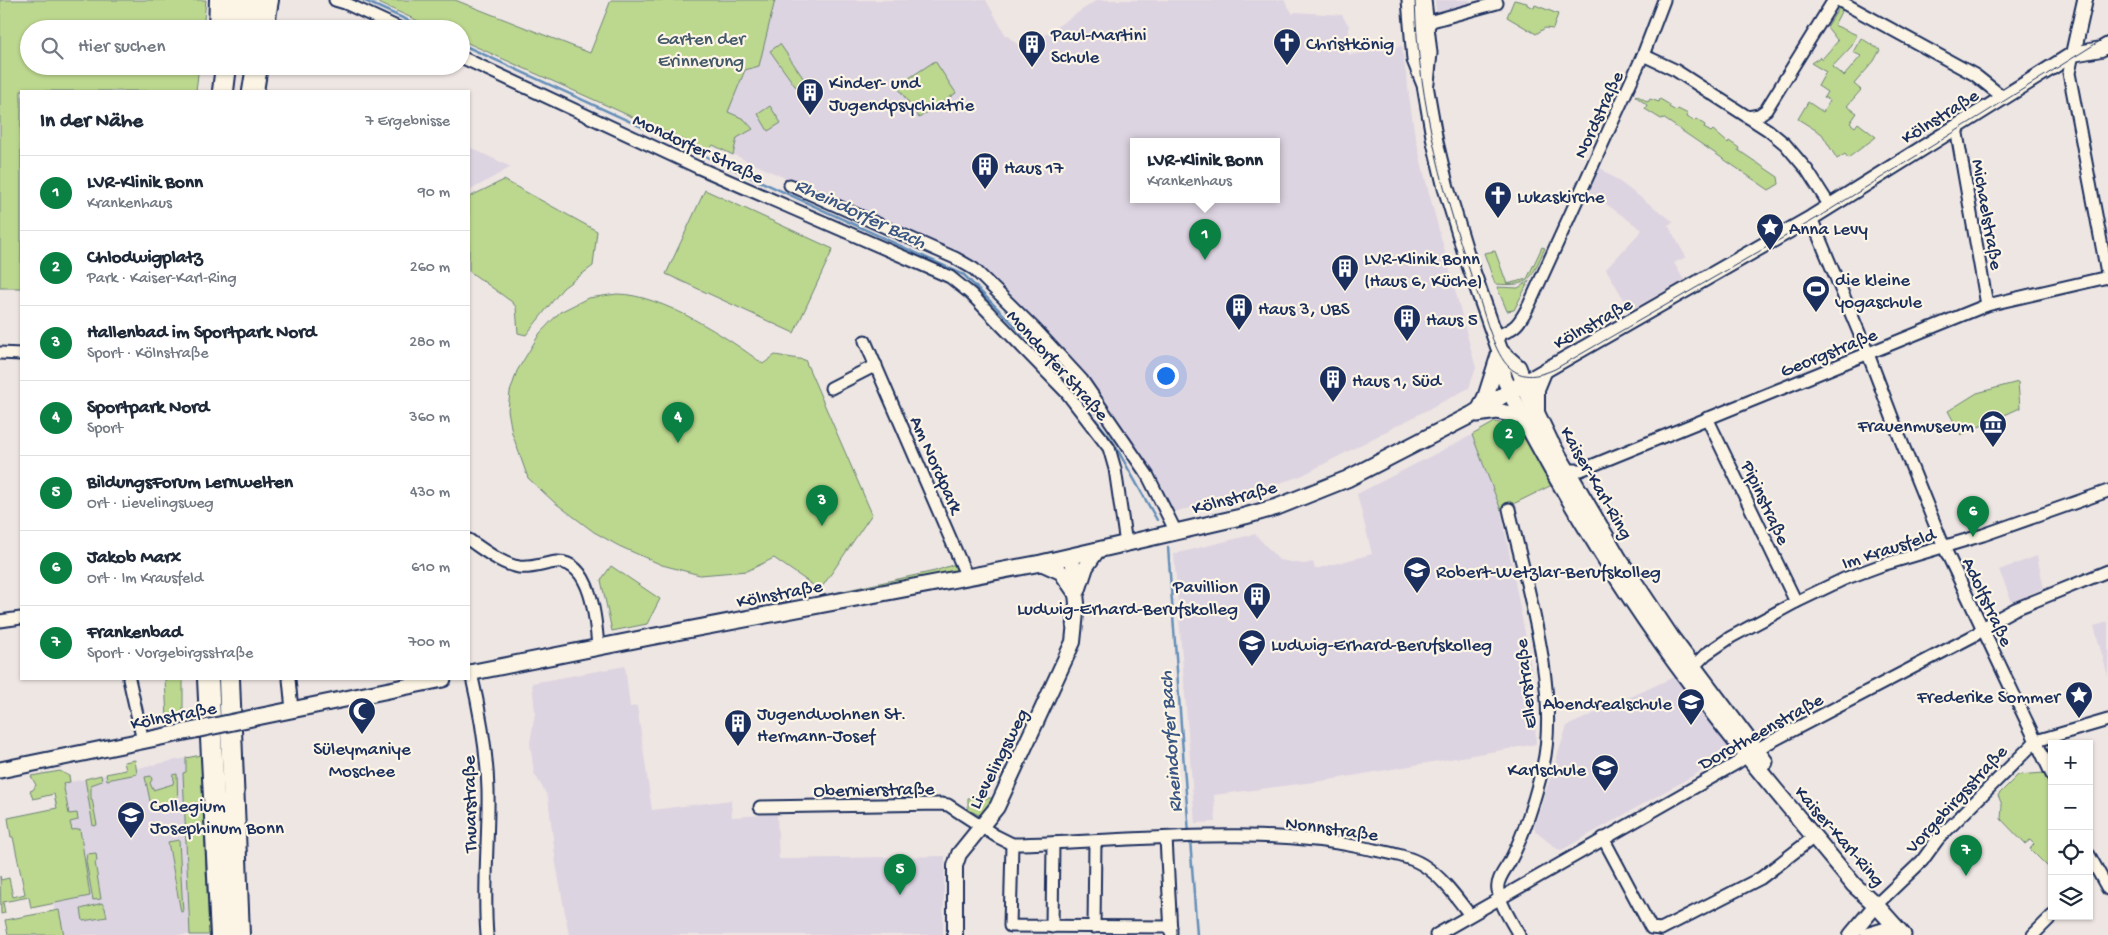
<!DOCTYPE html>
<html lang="de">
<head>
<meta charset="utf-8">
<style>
  :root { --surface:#fff; --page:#f6f6f7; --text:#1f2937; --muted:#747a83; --line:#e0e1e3; --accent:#0b8043 }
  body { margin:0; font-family:"Gochi Hand",sans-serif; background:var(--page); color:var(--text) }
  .controls { position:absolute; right:15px; bottom:15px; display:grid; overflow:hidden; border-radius:0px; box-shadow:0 1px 4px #0004 }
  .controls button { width:45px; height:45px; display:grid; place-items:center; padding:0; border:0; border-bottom:1px solid var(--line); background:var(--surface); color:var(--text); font:25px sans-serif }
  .you { position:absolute; left:1165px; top:375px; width:18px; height:18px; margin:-12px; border:4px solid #fff; border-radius:50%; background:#1a73e8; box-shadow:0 0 0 8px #1a73e833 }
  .badge { display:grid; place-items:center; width:32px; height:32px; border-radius:50%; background:var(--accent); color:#fff; font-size:16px; font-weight:700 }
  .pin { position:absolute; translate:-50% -41px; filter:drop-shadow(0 1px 2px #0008) }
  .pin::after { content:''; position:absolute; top:26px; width:18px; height:15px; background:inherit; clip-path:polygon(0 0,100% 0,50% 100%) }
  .popup { position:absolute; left:1130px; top:138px; width:150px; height:65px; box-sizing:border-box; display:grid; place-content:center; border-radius:0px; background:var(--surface); filter:drop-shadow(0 1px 4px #0005); font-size:16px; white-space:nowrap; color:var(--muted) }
  .popup b { font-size:19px; color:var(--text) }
  .popup::after { content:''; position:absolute; left:50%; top:100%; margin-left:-10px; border:10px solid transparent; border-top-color:var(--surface) }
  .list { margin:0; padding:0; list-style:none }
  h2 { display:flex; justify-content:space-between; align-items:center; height:65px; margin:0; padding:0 20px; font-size:21px }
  h2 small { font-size:16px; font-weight:400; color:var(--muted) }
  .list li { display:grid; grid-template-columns:32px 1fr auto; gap:15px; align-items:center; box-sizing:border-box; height:75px; padding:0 20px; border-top:1px solid var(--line) }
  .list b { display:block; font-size:19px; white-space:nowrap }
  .list p { margin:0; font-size:16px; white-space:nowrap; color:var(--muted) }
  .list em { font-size:16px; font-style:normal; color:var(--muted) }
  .icon { flex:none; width:28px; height:28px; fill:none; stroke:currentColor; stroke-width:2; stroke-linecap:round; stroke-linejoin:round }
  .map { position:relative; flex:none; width:2108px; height:935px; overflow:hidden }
  .search { position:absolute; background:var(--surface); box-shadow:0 1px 4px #0004; left:20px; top:20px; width:450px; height:55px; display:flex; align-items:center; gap:12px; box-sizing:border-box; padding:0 18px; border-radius:28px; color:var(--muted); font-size:19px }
  .panel { position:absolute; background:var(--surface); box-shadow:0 1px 4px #0004; left:20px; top:90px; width:450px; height:590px; border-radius:0px }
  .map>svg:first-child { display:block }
  .built { fill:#ddd4e1; fill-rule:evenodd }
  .green { fill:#bcd78e; stroke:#6c8376 }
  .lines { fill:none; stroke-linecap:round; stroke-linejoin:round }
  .stream { stroke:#648eb8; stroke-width:2.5 }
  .minor-casing { stroke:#1b2f5e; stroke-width:15 }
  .tertiary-casing { stroke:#1b2f5e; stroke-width:18 }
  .secondary-casing { stroke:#1b2f5e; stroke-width:19 }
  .motorway-casing { stroke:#1b2f5e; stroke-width:24 }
  .minor { stroke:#fcf5e5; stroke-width:11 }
  .tertiary { stroke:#fcf5e5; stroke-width:14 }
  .secondary { stroke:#fcf5e5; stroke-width:15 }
  .motorway { stroke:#fcf5e5; stroke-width:20 }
  .tram { stroke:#1b2f5e; stroke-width:1 }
  .secondary-bridge-casing { stroke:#1b2f5e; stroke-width:19; stroke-linecap:butt }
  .secondary-bridge { stroke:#fcf5e5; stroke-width:15 }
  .labels { text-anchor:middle; stroke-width:4.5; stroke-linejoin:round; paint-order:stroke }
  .poi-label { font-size:19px; fill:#1b2f5e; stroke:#fcf5e5; text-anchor:start }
  .park-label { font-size:19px; fill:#43596a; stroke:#fcf5e5 }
  .street-label { font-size:19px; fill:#1b2f5e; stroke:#fcf5e5 }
  .water-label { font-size:20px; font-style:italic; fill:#3a5684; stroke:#fcf5e5 }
</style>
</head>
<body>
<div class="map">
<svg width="2108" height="935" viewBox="0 0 2108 935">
  <rect width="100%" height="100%" fill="#eee6e3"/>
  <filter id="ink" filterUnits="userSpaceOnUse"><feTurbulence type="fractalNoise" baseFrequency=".02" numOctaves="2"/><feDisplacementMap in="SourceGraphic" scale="10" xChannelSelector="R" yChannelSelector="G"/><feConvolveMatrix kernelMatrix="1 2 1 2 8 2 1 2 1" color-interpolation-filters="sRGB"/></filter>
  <g filter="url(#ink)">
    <g class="built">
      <path d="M775 0H986L1005 34 1023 49 1097 0H1284L1293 14 1295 12 1342 15 1349 26V55L1402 46 1414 130 1425 178 1476 368 1469 388 1301 476 1237 497 1173 512 1139 454 1103 403 948 252 712 145 745 70 759 65ZM1134 141H1276V199H1134Z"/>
      <polygon points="1435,0 1470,0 1467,19 1438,26"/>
      <polygon points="469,147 511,167 469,191"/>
      <polygon points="1598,166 1674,222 1668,225 1686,257 1674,263 1684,280 1630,310 1606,269 1642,230 1602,201 1586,194"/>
      <polygon points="1472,435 1501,510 1529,654 1534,695 1536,744 1329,780 1214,795 1216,822 1195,823 1174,554 1255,534 1279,560 1304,564 1313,562 1315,569 1372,554 1357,494"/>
      <polygon points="2037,556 2044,588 2012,602 1999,570"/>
      <polygon points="2108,622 2108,676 2094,626"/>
      <polygon points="625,666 630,707 637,706 652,810 731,800 732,817 777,814 779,859 945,856 943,935 569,935 556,864 548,797 534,773 530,743 535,713 532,683"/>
      <polygon points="1674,677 1729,748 1728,756 1562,850 1557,849 1536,832 1534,827 1567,726"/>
      <polygon points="186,758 192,935 59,935 53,903 86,896 54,794 33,799 30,791 33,790 36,785 31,776 60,771 69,776 71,782"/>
    </g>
    <g class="green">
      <polygon points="0,0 206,0 203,29 29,29 29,66 199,66 196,91 21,91 21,288 0,288"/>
      <polygon points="372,0 455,0 590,53 611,0 775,0 759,66 745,70 728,112 744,119 753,129 737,138 733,155 713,145 708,151 461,40 461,29 436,29"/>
      <polygon points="1514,0 1527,3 1527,5 1534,8 1535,5 1558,14 1553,29 1545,28 1536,34 1507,17"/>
      <polygon points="1839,8 1842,10 1834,25 1857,35 1850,48 1832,67 1844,76 1861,56 1853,52 1861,38 1880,50 1874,61 1854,84 1861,90 1847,106 1857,113 1850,123 1855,127 1858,123 1876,137 1848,158 1845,154 1837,159 1822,134 1798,119 1808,102 1823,112 1830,101 1824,97 1827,92 1818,86 1826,72 1811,63 1820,57 1822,59 1838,41 1827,27"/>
      <polygon points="780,44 808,85 806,89 801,89 795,86 770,51"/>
      <polygon points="935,61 956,93 919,118 897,86"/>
      <polygon points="1636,95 1648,102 1650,99 1659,102 1660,99 1670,105 1669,107 1676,111 1678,109 1688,114 1687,117 1694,121 1696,119 1705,125 1704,128 1711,132 1713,130 1728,143 1729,141 1739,148 1738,150 1778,177 1779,184 1769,190 1663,118 1661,119 1645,109 1647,105 1635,96"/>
      <polygon points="770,106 781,123 768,131 758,114"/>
      <polygon points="504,180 597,231 593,266 563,288 526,335 518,333 516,307 512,302 469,271 469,197"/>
      <polygon points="705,190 833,249 794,333 666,274"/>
      <path d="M1542 247 1545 248C1530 279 1533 287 1495 284L1484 253 1495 251 1507 284 1527 279Z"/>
      <polygon points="1529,281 1514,310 1507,311 1497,287 1518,288"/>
      <path d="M617 294C661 294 729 338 763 364L775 355 805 360 872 514 820 590 774 558 747 571 700 575 662 565 619 546 594 532 554 502 528 478 512 433 508 410 510 392 517 371 540 333 560 312 588 298Z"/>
      <polygon points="2018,382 2020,408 1961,435 1948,411 1977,393"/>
      <path d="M1495 422C1527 427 1537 459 1552 485L1501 510 1472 435Z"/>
      <polygon points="958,563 958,572 777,608 774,606 935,571"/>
      <polygon points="611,566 660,599 647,624 612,631 601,580"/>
      <polygon points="165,679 183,679 183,716 167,719"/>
      <polygon points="201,755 209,935 190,935 183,773 186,772 186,758"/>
      <polygon points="135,760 137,774 107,780 106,774 126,770 124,762"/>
      <polygon points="60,771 69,776 70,782 63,783 69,814 77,813 78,820 70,822 72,830 80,829 90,896 31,908 29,897 3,902 5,913 1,914 0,876 1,880 9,878 13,897 25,894 13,837 11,837 8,818 57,808 54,794 33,799 30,791 33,790 36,785 31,776"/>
      <polygon points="2044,773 2052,791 2052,871 2030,849 2034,844 2030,840 2025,844 2001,819 2002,805 1998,795 2018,775"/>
      <polygon points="177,774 178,806 152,810 145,777 151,776 152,780 150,783 153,790 173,784 174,777 172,775"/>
      <polygon points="101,775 102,781 91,785 91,799 92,799 97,825 93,826 85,779"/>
      <polygon points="968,798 993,798 986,809 979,815 968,810"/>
      <polygon points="179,840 183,912 181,912 168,842"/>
      <polygon points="96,853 97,861 95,862 101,899 93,900 86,861 87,854"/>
      <polygon points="102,903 105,908 107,917 83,921 81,909"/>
      <polygon points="59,910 64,935 8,935 5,920"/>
    </g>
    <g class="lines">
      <g class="stream">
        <polyline points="363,0 427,29"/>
        <polyline points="461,44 964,275 1030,341 1069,388"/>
        <polyline points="1075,394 1112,440 1157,520"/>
        <polyline points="1168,547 1189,834"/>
        <polyline points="1190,839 1197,935"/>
      </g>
      <g class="minor-casing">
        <g id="minor">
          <polyline points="335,0 345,3 401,29"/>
          <polyline points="1838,0 1975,75 2004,98"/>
          <polyline points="1426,29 1432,21 1497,3"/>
          <polyline points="2073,54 2069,73 2108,278"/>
          <polyline points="1643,55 1675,70 1768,130 1785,144 1807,170 1830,206"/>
          <polyline points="461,57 697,167 950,277 971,294 1066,392 1109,448 1115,469 1126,544"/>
          <polyline points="1748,117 1759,115 1766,110 1834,0"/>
          <polyline points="1956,128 1987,305"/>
          <polyline points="790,185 955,258 974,269 1035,329 1082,380 1148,476 1176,532"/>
          <polyline points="1811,218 1868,354 1900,438 1944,547 2052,775"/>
          <path d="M1494 337C1516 329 1519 324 1529 305L1643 55 1664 0"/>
          <polyline points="865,341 967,577"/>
          <polyline points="0,353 21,354"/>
          <polyline points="831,388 876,365"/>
          <polyline points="1707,418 1796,602"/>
          <polyline points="1567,470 1581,470 1987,305 2108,277"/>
          <path d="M1509 509C1526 584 1560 691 1543 766 1535 799 1525 833 1509 863 1504 871 1496 881 1498 890 1500 905 1512 922 1519 935"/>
          <path d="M469 540C484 550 501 564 519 567 533 569 544 563 557 562 592 561 596 622 598 647"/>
          <polyline points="0,621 21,618"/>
          <polyline points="1693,667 1706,654 1731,637 1796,602 1844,579 1882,565 1983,535 2108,491"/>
          <path d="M471 673C480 711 487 750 488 790 489 838 483 886 487 935"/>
          <polyline points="129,679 143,741"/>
          <polyline points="289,679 292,710"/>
          <path d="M760 807 941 804 948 805 996 836 1012 844C1130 842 1249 824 1365 848 1384 852 1407 855 1423 865 1442 877 1457 898 1470 915"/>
          <polyline points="1166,838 1171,933"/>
          <polyline points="1603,838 1651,928 1661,929"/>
          <polyline points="1012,844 1010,926 1171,927"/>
          <polyline points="2089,855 2108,889"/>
          <polyline points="1876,905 1922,861 1938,839 2036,741 2108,720"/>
          <polyline points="1052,927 1053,843"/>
          <polyline points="1094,927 1095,841"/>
          <polyline points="1661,929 1761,878 1814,837"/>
          <polyline points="1436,935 1737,763 1755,750 1975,635 1993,621 2015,609 2108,571"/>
          <polyline points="2033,935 2052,916"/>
        </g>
      </g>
      <g class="tertiary-casing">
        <g id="tertiary">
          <polyline points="2073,54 2085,0"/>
          <polyline points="1523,383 1811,218 2073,54 2101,49 2108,45"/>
          <polyline points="1537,412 1537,389 1544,372"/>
          <polyline points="1041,563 1061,572 1076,594"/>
          <polyline points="1078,591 1086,567 1097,551"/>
          <polyline points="955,935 955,866 959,854 997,807 1073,642 1077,603 1072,556"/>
          <polyline points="1851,935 1876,905"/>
          <polyline points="1868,935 1885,930 1900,931"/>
        </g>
      </g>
      <g class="secondary-casing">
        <g id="secondary">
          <path d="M1410 0 1415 60 1425 85 1435 142 1446 188 1467 257 1500 351 1504 378 1514 400C1566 499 1625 596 1692 685 1743 754 1800 819 1854 885L1876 905 1903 935"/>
          <polyline points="1423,0 1429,53 1426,83"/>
          <polyline points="1500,351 1518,367 1530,399 1550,441 1619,559 1671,637 1765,762"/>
          <polyline points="1480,409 1486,396 1499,355"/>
          <polyline points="1477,414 1497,411 1523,417"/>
          <polyline points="469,673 650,637 1041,563 1245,516 1277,507 1347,479 1471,415 1523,383"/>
          <polyline points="257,717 443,679"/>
          <polyline points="0,770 195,730"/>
        </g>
      </g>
      <g class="motorway-casing">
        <g id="motorway">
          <polyline points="219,29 220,0"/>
          <polyline points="231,29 235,0"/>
          <polyline points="249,29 252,0"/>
          <polyline points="263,29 268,0"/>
          <polyline points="223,91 226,66"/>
          <polyline points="253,91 257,66"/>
          <polyline points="208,679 221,935"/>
          <polyline points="229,679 239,935"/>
        </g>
      </g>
      <use href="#minor" class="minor"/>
      <use href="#tertiary" class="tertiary"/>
      <use href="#secondary" class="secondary"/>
      <use href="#motorway" class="motorway"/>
      <path class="tram" d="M1415 0C1418 103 1445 202 1479 298 1485 317 1495 354 1509 367 1523 380 1539 376 1555 369L1812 221 2108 36"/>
      <g class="secondary-bridge-casing">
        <polyline id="secondary-bridge" points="195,730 257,717"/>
      </g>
      <use href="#secondary-bridge" class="secondary-bridge"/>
    </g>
  </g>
  <defs>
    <g id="church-pin" transform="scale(1.4375)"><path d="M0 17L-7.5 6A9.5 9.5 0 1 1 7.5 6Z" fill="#1b2f5e" stroke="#fcf5e5"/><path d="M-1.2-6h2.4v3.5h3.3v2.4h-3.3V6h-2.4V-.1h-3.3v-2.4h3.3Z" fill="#fff"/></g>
    <g id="building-pin" transform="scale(1.4375)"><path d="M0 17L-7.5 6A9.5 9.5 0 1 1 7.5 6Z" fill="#1b2f5e" stroke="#fcf5e5"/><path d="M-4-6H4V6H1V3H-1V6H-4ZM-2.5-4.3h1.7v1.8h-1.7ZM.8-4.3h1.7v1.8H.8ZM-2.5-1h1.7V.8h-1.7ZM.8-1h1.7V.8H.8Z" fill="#fff"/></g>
    <g id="sight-pin" transform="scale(1.4375)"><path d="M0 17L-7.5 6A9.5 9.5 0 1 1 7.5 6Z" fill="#1b2f5e" stroke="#fcf5e5"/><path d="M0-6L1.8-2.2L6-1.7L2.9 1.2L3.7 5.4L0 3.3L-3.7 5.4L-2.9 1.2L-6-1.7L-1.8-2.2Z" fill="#fff"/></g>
    <g id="stadium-pin" transform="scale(1.4375)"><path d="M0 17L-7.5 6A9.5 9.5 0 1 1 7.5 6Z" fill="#1b2f5e" stroke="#fcf5e5"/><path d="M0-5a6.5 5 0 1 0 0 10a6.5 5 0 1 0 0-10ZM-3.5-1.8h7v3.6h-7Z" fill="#fff"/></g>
    <g id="museum-pin" transform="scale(1.4375)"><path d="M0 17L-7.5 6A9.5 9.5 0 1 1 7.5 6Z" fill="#1b2f5e" stroke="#fcf5e5"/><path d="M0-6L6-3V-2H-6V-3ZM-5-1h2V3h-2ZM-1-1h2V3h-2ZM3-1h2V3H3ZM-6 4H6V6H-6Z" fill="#fff"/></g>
    <g id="school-pin" transform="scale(1.4375)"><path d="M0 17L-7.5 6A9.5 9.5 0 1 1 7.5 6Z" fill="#1b2f5e" stroke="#fcf5e5"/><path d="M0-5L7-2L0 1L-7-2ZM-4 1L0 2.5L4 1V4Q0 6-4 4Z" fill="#fff"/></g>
    <g id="mosque-pin" transform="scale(1.4375)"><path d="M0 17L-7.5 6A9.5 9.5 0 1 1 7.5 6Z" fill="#1b2f5e" stroke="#fcf5e5"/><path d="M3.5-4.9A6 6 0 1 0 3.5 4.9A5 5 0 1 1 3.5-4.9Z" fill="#fff"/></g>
  </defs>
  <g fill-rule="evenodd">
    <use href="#church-pin" x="1287" y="42"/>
    <use href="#building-pin" x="1032" y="44"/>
    <use href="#building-pin" x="810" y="92"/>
    <use href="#building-pin" x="985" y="166"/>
    <use href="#church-pin" x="1498" y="195"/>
    <use href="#sight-pin" x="1770" y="227"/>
    <use href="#building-pin" x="1345" y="268"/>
    <use href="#stadium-pin" x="1816" y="289"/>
    <use href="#building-pin" x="1239" y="307"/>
    <use href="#building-pin" x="1407" y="318"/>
    <use href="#building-pin" x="1333" y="379"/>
    <use href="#museum-pin" x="1993" y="424"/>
    <use href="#school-pin" x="1417" y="570"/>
    <use href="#building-pin" x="1257" y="596"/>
    <use href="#school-pin" x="1252" y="643"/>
    <use href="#sight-pin" x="2079" y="695"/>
    <use href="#school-pin" x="1691" y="702"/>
    <use href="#mosque-pin" x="362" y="711"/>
    <use href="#building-pin" x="738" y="723"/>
    <use href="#school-pin" x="1605" y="768"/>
    <use href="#school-pin" x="131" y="815"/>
  </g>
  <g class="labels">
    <g class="poi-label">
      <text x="1051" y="40">Paul-Martini<tspan x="1051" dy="22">Schule</tspan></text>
      <text x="1306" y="49">Christkönig</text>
      <text x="829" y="88">Kinder- und<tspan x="829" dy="22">Jugendpsychiatrie</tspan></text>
      <text x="1004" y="173">Haus 17</text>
      <text x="1517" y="202">Lukaskirche</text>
      <text x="1789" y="234">Anna Levy</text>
      <text x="1364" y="264">LVR-Klinik Bonn<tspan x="1364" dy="22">(Haus 6, Küche)</tspan></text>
      <text x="1835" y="285">die kleine<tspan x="1835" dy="22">yogaschule</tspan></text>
      <text x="1258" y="314">Haus 3, UBS</text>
      <text x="1426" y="325">Haus 5</text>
      <text x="1352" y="386">Haus 1, Süd</text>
      <text x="1974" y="431" text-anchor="end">Frauenmuseum</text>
      <text x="1436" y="577">Robert-Wetzlar-Berufskolleg</text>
      <text x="1238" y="592" text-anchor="end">Pavillion<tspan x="1238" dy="22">Ludwig-Erhard-Berufskolleg</tspan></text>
      <text x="1271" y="650">Ludwig-Erhard-Berufskolleg</text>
      <text x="2060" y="702" text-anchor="end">Frederike Sommer</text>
      <text x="1672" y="709" text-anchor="end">Abendrealschule</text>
      <text x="757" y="719">Jugendwohnen St.<tspan x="757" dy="22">Hermann-Josef</tspan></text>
      <text x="362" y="754" text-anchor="middle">Süleymaniye<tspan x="362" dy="22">Moschee</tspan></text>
      <text x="1586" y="775" text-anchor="end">Karlschule</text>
      <text x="150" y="811">Collegium<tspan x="150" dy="22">Josephinum Bonn</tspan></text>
    </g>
    <g class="park-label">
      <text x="701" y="44">Garten der<tspan x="701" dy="22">Erinnerung</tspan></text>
    </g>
    <g class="street-label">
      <text transform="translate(1597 114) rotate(-65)" y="7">Nordstraße</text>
      <text transform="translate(1939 115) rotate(-32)" y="7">Kölnstraße</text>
      <text transform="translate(699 147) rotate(25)" y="7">Mondorfer Straße</text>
      <text transform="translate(1989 214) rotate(80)" y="7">Michaelstraße</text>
      <text transform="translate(1592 322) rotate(-29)" y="7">Kölnstraße</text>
      <text transform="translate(1828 351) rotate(-22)" y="7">Georgstraße</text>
      <text transform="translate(1059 364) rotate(48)" y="7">Mondorfer Straße</text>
      <text transform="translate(938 464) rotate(66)" y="7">Am Nordpark</text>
      <text transform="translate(1598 482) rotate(60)" y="7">Kaiser-Karl-Ring</text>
      <text transform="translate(1234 496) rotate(-15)" y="7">Kölnstraße</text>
      <text transform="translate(1767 502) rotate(65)" y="7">Pipinstraße</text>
      <text transform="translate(1888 547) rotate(-18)" y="7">Im Krausfeld</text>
      <text transform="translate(779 592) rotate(-11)" y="7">Kölnstraße</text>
      <text transform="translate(1989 601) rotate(65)" y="7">Adolfstraße</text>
      <text transform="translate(1524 684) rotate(-96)" y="7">Ellerstraße</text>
      <text transform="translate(173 714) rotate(-11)" y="7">Kölnstraße</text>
      <text transform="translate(1760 730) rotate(-29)" y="7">Dorotheenstraße</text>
      <text transform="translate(997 758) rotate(-63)" y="7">Lievelingsweg</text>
      <text transform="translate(874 788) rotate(-1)" y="7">Obernierstraße</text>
      <text transform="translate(1955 798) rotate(-47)" y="7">Vorgebirgsstraße</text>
      <text transform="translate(468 804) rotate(-91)" y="7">Thuarstraße</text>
      <text transform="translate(1332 827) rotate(8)" y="7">Nonnstraße</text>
      <text transform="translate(1841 835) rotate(49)" y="7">Kaiser-Karl-Ring</text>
    </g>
    <g class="water-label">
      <text transform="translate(861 212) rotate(25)" y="7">Rheindorfer Bach</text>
      <text transform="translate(1169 742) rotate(-94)" y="7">Rheindorfer Bach</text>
    </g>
  </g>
</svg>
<div class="controls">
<button>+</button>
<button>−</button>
<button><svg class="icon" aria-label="locate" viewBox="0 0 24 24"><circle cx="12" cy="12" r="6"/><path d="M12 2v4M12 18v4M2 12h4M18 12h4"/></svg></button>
<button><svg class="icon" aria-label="layers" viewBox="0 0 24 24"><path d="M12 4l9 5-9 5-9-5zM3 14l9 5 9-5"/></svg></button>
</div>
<div class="you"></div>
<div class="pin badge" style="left:1205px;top:260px">1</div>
<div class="popup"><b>LVR-Klinik Bonn</b>Krankenhaus</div>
<div class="pin badge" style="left:1509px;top:460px">2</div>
<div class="pin badge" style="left:822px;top:526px">3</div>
<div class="pin badge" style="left:678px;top:443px">4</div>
<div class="pin badge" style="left:900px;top:895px">5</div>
<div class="pin badge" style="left:1973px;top:537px">6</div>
<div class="pin badge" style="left:1966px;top:876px">7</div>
<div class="search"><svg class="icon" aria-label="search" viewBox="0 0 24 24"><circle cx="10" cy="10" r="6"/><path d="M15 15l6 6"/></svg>Hier suchen</div>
<section class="panel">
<h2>In der Nähe<small>7 Ergebnisse</small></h2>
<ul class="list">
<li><span class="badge">1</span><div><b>LVR-Klinik Bonn</b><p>Krankenhaus</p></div><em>90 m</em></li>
<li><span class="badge">2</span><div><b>Chlodwigplatz</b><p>Park · Kaiser-Karl-Ring</p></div><em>260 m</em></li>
<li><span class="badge">3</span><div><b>Hallenbad im Sportpark Nord</b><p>Sport · Kölnstraße</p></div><em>280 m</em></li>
<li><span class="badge">4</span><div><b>Sportpark Nord</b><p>Sport</p></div><em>360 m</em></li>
<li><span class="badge">5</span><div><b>BildungsForum Lernwelten</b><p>Ort · Lievelingsweg</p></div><em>430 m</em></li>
<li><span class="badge">6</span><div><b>Jakob Marx</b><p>Ort · Im Krausfeld</p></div><em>610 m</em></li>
<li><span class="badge">7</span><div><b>Frankenbad</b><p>Sport · Vorgebirgsstraße</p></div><em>700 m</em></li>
</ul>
</section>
</div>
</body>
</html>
